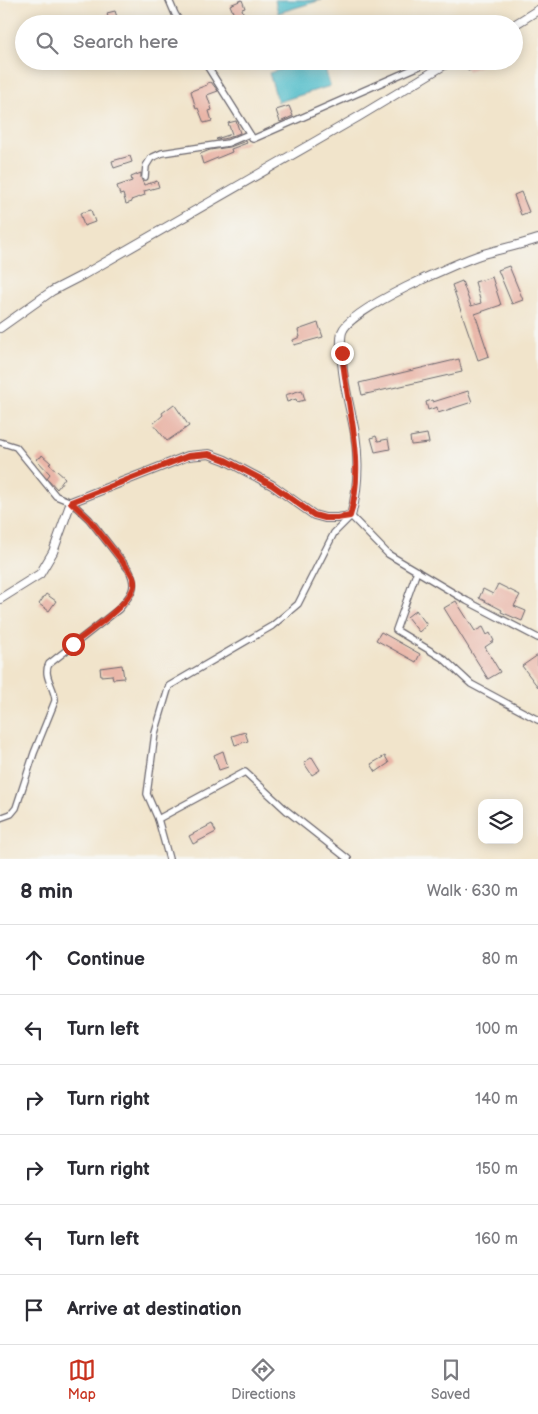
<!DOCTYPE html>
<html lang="en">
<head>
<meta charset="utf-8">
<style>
  :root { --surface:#fff; --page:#f7f7f7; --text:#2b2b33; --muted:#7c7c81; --line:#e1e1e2; --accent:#c8321e }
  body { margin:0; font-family:"Balsamiq Sans",sans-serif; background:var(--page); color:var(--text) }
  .controls { position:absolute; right:15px; bottom:15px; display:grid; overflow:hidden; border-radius:10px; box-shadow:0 2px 12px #0003 }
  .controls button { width:45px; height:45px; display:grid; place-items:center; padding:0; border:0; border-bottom:1px solid var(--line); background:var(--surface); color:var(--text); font:25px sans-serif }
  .stop { position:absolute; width:15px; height:15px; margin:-11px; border:4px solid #c8321e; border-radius:50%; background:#fff }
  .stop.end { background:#c8321e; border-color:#fff; box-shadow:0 1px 5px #0008 }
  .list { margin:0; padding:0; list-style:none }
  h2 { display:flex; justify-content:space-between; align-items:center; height:65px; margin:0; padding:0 20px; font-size:21px }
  h2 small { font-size:16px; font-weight:400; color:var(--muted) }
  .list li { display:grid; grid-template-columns:32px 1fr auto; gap:15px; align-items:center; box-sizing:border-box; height:70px; padding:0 20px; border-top:1px solid var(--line) }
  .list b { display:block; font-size:19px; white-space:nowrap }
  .list em { font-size:16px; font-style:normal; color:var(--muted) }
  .icon { flex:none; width:28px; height:28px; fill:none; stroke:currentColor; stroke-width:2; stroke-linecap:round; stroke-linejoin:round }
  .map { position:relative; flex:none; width:538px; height:859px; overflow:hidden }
  .search { position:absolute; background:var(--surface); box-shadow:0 2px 12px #0003; left:15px; right:15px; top:15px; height:55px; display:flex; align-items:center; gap:12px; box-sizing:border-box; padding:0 18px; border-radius:28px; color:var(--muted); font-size:19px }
  .sheet { height:485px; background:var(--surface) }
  nav { display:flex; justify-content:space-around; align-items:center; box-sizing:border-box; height:70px; border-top:1px solid var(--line); background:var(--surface); font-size:14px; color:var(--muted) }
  nav a { display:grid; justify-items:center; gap:2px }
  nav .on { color:var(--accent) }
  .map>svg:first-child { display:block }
  .water { fill:#4fbcc9; stroke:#386f82 }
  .building { fill:#e9b6a8 }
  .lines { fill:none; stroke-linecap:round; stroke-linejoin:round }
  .minor-casing { stroke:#6a666d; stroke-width:8 }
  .tertiary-casing { stroke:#6a666d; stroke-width:10 }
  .minor { stroke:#fff; stroke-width:5.5 }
  .tertiary { stroke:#fff; stroke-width:8 }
  .route { stroke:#c8321e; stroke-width:6 }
</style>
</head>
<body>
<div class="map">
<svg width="538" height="859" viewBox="0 0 538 859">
  <rect width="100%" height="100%" fill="#f6f6f2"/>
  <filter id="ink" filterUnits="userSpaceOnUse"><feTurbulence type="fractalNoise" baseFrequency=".02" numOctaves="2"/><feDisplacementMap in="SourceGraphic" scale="10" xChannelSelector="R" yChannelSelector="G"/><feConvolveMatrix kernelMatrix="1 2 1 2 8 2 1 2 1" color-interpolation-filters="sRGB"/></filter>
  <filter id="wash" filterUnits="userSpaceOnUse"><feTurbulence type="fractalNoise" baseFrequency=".0096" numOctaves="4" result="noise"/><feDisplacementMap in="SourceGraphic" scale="20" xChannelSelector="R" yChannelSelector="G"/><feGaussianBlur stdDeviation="1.12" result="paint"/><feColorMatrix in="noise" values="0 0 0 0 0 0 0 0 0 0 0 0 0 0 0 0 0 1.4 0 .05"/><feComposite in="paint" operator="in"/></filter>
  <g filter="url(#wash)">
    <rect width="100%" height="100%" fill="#f1e4cb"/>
    <g class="water">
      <polygon points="275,0 321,0 278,13"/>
      <polygon points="308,61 323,61 330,86 278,102 269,73"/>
    </g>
    <g id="blocks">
      <g class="building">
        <polygon points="242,0 245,8 242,9 245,19 237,22 230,5"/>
        <polygon points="115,11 119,23 105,24 103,18 108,17 107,13"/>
        <polygon points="464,61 490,61 468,71"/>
        <polygon points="211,82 218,91 207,95 212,110 209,111 212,121 204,123 198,108 196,109 191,91 207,85 207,83"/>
        <polygon points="289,106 293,116 280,122 276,110"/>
        <polygon points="236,121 240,133 227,138 217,140 216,139 232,134 228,123"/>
        <polygon points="246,141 247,143 231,149 232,152 203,164 200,154 210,150 230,147"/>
        <polygon points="130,156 132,162 114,168 112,161"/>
        <polygon points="141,173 141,178 144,185 157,181 159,187 144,191 145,195 131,200 132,202 126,204 123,194 120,195 117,186 132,181 131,177"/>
        <polygon points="521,192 529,212 521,215 514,195"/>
        <polygon points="91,210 95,222 84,226 80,213"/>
        <polygon points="509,266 523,300 512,304 498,270"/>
        <polygon points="492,277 501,305 475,314 489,356 478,360 452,285 462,281 471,306 481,303 475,282"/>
        <polygon points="318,323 323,337 294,345 293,340 300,337 298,330"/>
        <polygon points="459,359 462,372 362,395 359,383"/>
        <polygon points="302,390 305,400 297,402 296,399 287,402 285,395"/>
        <polygon points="468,391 472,402 438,413 437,407 428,410 426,402 432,400 433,402"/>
        <polygon points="174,404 189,426 167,441 153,424 163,415 162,413"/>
        <polygon points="427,434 429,443 411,445 410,437"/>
        <polygon points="376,436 378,441 388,439 390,449 375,452 371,438"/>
        <polygon points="42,455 51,463 49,464 65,478 57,489 47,478 50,474 36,459 41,457"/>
        <polygon points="498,584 520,595 514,606 526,611 522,621 501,612 502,610 479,598 483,589 493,594"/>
        <polygon points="46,594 56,601 49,611 39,604"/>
        <polygon points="456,601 475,631 483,627 487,635 490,633 494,641 485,647 500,672 488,679 444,608"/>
        <polygon points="416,610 427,625 419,632 407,617"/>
        <polygon points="381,632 420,654 416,662 376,640"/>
        <polygon points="538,655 538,687 522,666"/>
        <polygon points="122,665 124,678 113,679 112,675 101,676 100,668"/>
        <polygon points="245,732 248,741 235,745 232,736"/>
        <polygon points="223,751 228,767 219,770 214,755"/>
        <polygon points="385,756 389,763 376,772 371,764"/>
        <polygon points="312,757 320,770 312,775 304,763"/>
        <polygon points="212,824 216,832 193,844 189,836"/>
      </g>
    </g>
  </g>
  <g filter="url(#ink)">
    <use href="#blocks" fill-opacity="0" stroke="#6a666d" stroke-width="1"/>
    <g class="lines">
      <g class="minor-casing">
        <g id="minor">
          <polyline points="169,0 175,14 181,24"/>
          <polyline points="204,61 253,139 431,61"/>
          <polyline points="145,177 146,166 151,158 162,153 228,143 249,134"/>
          <path d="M0 442 16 447 56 496 71 502 89 519 129 570C138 588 131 595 119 609L49 664C42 676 56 689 55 701L34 753 16 808 11 814 0 818"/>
          <polyline points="417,571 396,630 444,659 471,684 538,720"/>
          <polyline points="158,819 245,772 286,810 348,859"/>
          <polyline points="169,859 158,819 147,794 155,733 169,686 272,626 298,604 334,533 351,516 388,554 467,601 538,638"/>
        </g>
      </g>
      <g class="tertiary-casing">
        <g id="tertiary">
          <polyline points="514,25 538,10"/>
          <polyline points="0,328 52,291 83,275 358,117 451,61"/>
          <path d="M0 599 40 574 53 552 71 502 188 456 209 454 225 460 272 485 314 515 325 518H337L351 516C358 490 359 460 355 433 352 417 348 401 345 385 343 373 339 343 342 332 349 309 458 262 483 254 501 249 520 245 538 239"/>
        </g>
      </g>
      <use href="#minor" class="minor"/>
      <use href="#tertiary" class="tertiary"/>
    </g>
  </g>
  <g class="lines" filter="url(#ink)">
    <path class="route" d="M73 644C88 632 132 603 134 585 135 579 131 574 129 570L89 519 71 502 188 456 209 454 225 460 272 485 314 515 325 518H337L350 516C366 462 347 407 342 353"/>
  </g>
</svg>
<div class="controls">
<button><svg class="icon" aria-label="layers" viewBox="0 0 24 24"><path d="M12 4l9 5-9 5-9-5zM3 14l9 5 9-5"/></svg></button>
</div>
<div class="stop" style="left:73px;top:644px"></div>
<div class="stop end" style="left:342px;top:353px"></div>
<div class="search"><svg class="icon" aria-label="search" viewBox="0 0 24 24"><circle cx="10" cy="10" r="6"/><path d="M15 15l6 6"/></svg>Search here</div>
</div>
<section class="sheet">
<h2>8 min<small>Walk · 630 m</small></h2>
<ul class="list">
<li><svg class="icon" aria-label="ahead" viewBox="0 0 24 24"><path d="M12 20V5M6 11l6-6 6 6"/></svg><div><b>Continue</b></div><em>80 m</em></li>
<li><svg class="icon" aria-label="left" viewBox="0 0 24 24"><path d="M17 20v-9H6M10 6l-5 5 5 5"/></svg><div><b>Turn left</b></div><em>100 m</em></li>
<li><svg class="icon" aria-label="right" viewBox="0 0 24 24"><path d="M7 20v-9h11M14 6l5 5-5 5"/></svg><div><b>Turn right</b></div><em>140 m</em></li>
<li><svg class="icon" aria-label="right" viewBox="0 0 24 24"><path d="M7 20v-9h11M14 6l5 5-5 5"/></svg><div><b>Turn right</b></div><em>150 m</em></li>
<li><svg class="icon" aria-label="left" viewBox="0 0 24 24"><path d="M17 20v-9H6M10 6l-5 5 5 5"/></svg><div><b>Turn left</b></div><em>160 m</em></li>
<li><svg class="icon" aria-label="arrive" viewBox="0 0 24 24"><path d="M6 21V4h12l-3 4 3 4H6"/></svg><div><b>Arrive at destination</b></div></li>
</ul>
</section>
<nav>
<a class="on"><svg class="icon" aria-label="map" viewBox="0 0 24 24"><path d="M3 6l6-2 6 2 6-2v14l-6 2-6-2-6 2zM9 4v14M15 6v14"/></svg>Map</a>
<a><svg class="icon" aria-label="directions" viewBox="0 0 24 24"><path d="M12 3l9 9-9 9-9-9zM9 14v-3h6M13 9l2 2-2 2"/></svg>Directions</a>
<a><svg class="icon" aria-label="saved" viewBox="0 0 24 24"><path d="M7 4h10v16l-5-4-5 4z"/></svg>Saved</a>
</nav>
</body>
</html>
